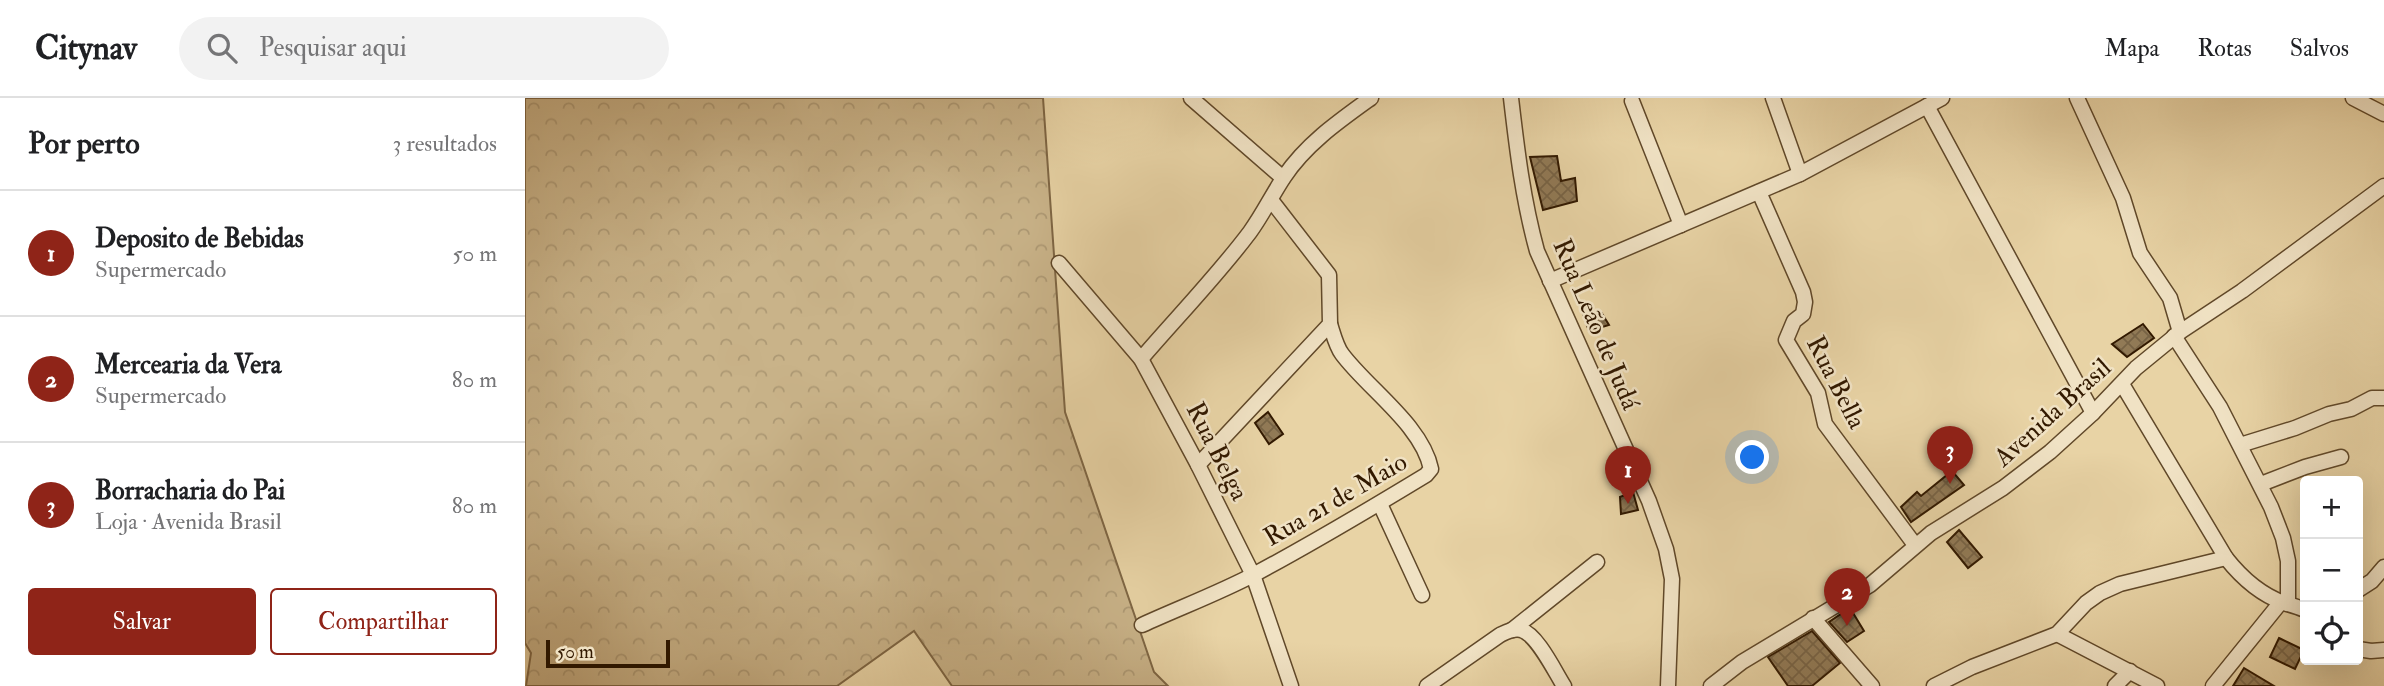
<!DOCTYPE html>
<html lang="pt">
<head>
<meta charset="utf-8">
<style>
  :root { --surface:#fff; --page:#f2f2f2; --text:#202124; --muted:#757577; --line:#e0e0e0; --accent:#8f2418 }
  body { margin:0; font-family:"IM FELL Double Pica",serif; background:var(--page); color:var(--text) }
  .controls { position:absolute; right:21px; bottom:21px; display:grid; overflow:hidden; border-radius:7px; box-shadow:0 7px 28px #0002 }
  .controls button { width:63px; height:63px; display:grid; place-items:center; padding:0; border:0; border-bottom:2px solid var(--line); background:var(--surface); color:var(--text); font:35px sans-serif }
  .scale { position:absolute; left:21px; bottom:18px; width:124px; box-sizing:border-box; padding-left:7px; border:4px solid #321900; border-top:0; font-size:19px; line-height:24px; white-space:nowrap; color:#321900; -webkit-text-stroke:5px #f0e2c4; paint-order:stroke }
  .you { position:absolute; left:1228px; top:360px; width:24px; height:24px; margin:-18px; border:5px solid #fff; border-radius:50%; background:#1a73e8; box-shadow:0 0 0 10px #1a73e833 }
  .badge { display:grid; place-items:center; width:46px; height:46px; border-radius:50%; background:var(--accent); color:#fff; font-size:23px; font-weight:700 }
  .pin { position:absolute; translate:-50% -58px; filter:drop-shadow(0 2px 4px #0008) }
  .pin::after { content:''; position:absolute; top:37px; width:24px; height:21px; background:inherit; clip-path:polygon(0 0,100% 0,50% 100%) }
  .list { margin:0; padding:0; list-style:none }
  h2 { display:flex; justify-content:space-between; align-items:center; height:91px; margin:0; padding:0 28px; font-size:30px }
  h2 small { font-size:23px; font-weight:400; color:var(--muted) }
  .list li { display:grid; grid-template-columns:46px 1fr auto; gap:21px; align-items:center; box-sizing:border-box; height:126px; padding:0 28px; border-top:2px solid var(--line) }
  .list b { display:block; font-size:26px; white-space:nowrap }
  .list p { margin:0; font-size:23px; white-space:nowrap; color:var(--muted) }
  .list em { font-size:23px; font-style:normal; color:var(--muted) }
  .actions { display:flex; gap:14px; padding:21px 28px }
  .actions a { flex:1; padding:16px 0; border:2px solid var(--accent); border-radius:7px; text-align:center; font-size:24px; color:var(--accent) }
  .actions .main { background:var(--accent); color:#fff }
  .icon { flex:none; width:38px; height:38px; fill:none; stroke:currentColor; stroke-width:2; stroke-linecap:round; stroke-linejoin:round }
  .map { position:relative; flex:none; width:1859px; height:588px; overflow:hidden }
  header { display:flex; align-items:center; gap:42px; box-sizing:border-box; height:98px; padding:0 35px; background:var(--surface); border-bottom:2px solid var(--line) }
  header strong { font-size:33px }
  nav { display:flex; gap:38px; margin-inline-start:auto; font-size:24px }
  .search { width:490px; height:63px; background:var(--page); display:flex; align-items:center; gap:18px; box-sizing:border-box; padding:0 24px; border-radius:38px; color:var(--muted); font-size:26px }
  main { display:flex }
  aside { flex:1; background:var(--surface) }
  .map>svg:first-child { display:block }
  .forest { fill:url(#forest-crowns); stroke:#7e6644; stroke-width:2 }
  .building { fill:url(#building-cross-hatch); stroke:#321900; stroke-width:2 }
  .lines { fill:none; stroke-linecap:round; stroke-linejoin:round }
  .street-casing { stroke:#604829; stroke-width:17 }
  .street { stroke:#f0e2c4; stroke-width:14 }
  .labels { text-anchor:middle; stroke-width:5; stroke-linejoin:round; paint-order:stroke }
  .street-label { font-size:26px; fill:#321900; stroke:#f0e2c4 }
</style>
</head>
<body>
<header>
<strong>Citynav</strong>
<div class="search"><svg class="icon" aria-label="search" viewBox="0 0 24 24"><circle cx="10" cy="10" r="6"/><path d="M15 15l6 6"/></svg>Pesquisar aqui</div>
<nav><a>Mapa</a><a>Rotas</a><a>Salvos</a></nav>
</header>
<main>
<aside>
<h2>Por perto<small>3 resultados</small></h2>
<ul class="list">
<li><span class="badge">1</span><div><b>Deposito de Bebidas</b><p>Supermercado</p></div><em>50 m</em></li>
<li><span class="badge">2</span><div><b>Mercearia da Vera</b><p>Supermercado</p></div><em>80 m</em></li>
<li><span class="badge">3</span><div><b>Borracharia do Pai</b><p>Loja · Avenida Brasil</p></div><em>80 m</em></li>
</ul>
<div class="actions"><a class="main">Salvar</a><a>Compartilhar</a></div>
</aside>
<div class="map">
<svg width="1859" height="588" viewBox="0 0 1859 588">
  <defs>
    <pattern id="forest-crowns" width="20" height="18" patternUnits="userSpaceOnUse" patternTransform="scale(1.75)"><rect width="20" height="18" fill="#c9b389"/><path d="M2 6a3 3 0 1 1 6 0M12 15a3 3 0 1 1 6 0" fill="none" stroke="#ad9974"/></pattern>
    <pattern id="building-cross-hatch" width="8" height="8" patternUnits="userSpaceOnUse" patternTransform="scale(1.75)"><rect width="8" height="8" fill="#917a56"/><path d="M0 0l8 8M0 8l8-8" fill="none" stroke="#776345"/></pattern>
  </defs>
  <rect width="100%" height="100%" fill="#e8d3a5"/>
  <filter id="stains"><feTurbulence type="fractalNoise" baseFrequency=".00286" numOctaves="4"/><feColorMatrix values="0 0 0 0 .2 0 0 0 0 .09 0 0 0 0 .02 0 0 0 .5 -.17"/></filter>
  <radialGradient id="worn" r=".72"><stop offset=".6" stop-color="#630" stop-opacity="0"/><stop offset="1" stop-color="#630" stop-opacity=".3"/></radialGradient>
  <polygon class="forest" points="0,0 518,0 540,314 629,574 643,588 427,588 389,533 312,588 1,588 6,555 0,545"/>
  <g class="building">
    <polygon points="1032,58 1036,83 1050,80 1052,103 1018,112 1005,59"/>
    <polygon points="1076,214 1084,227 1064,233 1058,216"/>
    <polygon points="1618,226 1629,240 1602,259 1587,246"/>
    <polygon points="743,314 758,336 744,346 730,325"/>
    <polygon points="1427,373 1439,387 1386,424 1376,409 1392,394 1396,398"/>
    <polygon points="1108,394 1113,412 1096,416 1095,399"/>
    <polygon points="1434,432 1457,459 1443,470 1422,444"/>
    <polygon points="1325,510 1339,533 1322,544 1304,524"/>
    <polygon points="1287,533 1315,565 1287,588 1263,588 1243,559"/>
    <polygon points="1754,540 1779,552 1770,571 1745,559"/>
    <polygon points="1719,570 1749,588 1708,588"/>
  </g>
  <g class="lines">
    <g class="street-casing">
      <g id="street">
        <polyline points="666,0 758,80"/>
        <path d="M986 0C992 52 998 102 1012 153L1124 403 1141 451 1147 481 1143 588"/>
        <polyline points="1248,0 1275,76"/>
        <polyline points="1552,0 1598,100 1615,155 1645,200 1655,234"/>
        <polyline points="1828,0 1859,16"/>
        <polyline points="1107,3 1156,127"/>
        <polyline points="1402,8 1568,315"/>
        <polyline points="1234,94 1278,194 1280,204 1278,216 1269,223 1261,242 1293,295 1300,326 1390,447"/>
        <polyline points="534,165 616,261 673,367 728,477 766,588"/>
        <polyline points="1025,183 1275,76 1417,0"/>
        <polyline points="1649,238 1695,309 1746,409 1758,440 1763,463 1763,506"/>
        <path d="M616 261C652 219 692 178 725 134 738 116 747 97 759 79 781 46 814 23 846 0"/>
        <path d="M1597 286 1701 460C1716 479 1734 496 1759 505 1766 507 1773 509 1780 512"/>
        <polyline points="1715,347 1770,330 1804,316 1826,311 1847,300 1859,300"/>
        <polyline points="673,367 805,226 804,177 746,102"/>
        <polyline points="1736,386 1780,369 1816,359"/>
        <polyline points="855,406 897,497"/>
        <polyline points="1833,492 1847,483 1859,469"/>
        <polyline points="1288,520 1347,588"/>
        <path d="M617 527C654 510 694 495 730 476 788 445 845 411 901 377L906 371C897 327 843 291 817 256 811 248 808 235 805 226"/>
        <polyline points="987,532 1072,464"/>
        <polyline points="1532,536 1632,588"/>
        <polyline points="1833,551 1846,553 1859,552"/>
        <path d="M902 588 975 537C981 534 988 530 996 532 1012 536 1030 574 1039 588"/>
        <polyline points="1186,588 1217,564 1345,487 1406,435 1478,390 1525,354 1568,315 1611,270 1655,234 1717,193 1859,88"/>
        <polyline points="1409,588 1447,569 1532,536 1561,505 1575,495 1595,486 1701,460"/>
        <polyline points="1590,588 1605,573"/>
        <polyline points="1688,588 1756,504"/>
      </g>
    </g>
    <use href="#street" class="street"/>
  </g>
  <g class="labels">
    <g class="street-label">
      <text transform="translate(1072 226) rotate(67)" y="9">Rua Leão de Judá</text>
      <text transform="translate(1312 284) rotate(63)" y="9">Rua Bella</text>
      <text transform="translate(1527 314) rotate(-42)" y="9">Avenida Brasil</text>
      <text transform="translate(693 353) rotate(63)" y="9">Rua Belga</text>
      <text transform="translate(810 401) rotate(-30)" y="9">Rua 21 de Maio</text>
    </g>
  </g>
  <rect width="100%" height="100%" filter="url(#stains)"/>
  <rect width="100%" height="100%" fill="url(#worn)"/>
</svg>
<div class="controls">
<button>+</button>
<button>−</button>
<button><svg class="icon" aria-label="locate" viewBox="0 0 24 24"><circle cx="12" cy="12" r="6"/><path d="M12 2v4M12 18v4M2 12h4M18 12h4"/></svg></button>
</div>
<div class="scale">50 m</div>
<div class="you"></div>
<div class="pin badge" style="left:1103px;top:406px">1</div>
<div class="pin badge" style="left:1322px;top:528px">2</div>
<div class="pin badge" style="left:1425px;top:386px">3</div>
</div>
</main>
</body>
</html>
